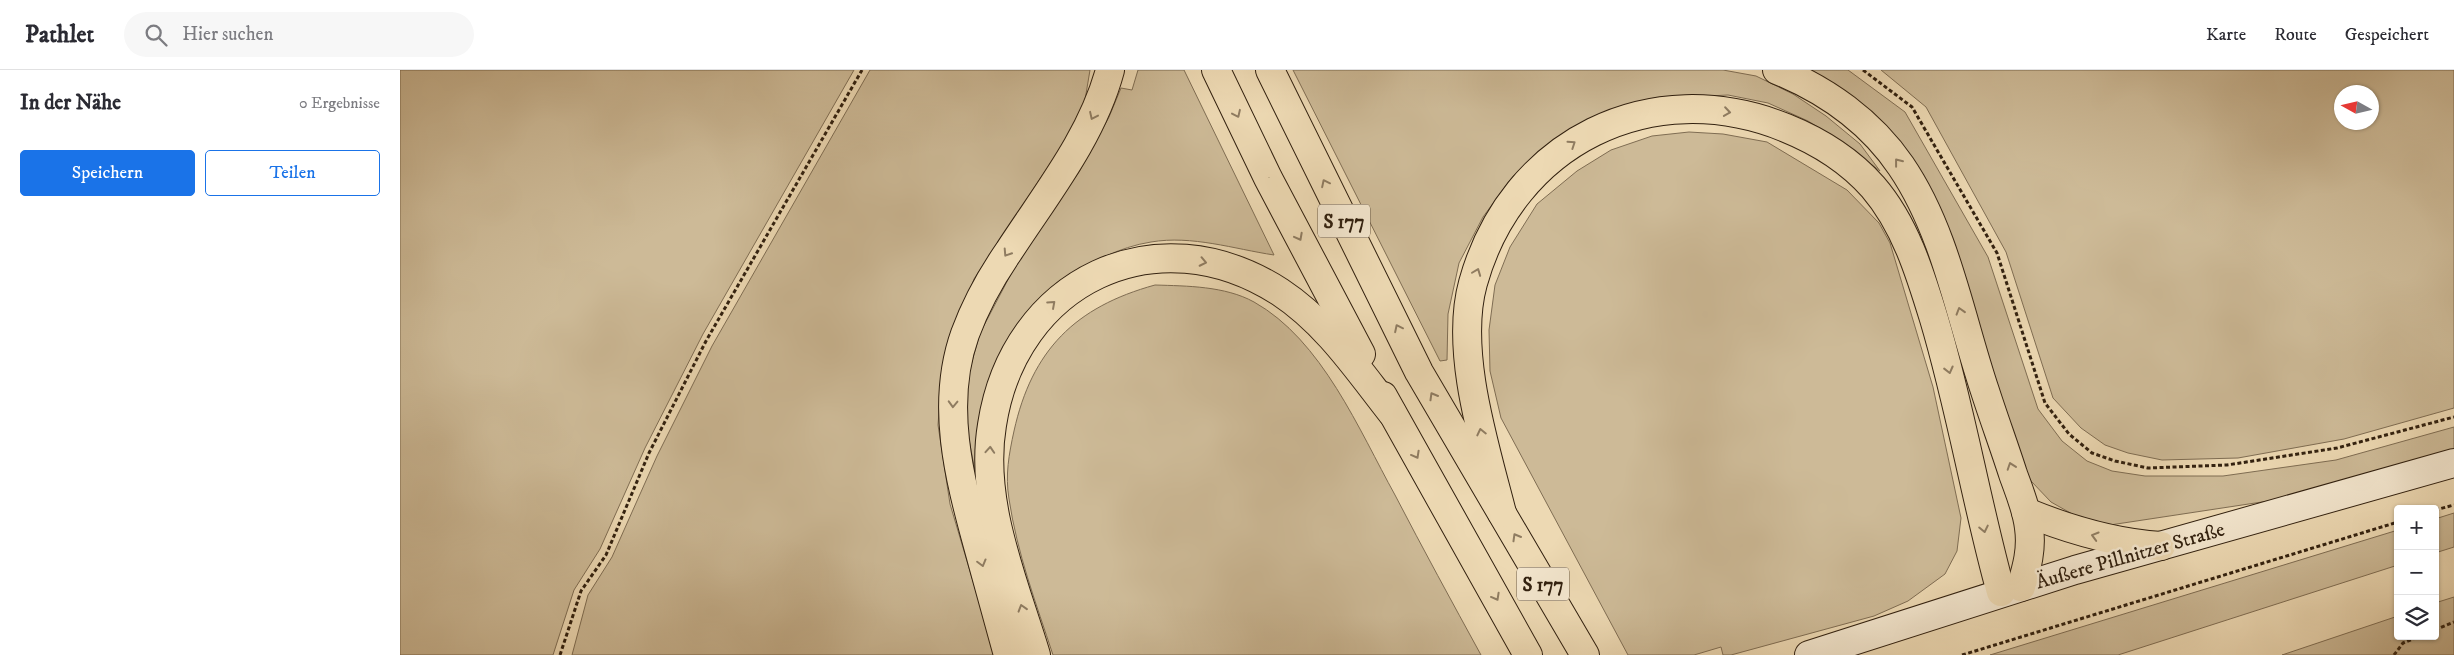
<!DOCTYPE html>
<html lang="de">
<head>
<meta charset="utf-8">
<style>
  :root { --surface:#fff; --page:#f7f7f7; --text:#2b2b33; --muted:#7c7c81; --line:#e1e1e2; --accent:#1a73e8 }
  body { margin:0; font-family:"IM FELL DW Pica",serif; background:var(--page); color:var(--text) }
  .controls { position:absolute; right:15px; bottom:15px; display:grid; overflow:hidden; border-radius:5px; box-shadow:0 1px 4px #0004 }
  .controls button { width:45px; height:45px; display:grid; place-items:center; padding:0; border:0; border-bottom:1px solid var(--line); background:var(--surface); color:var(--text); font:25px sans-serif }
  .compass { position:absolute; left:1934px; top:15px; width:45px; height:45px; border-radius:50%; background:var(--surface); box-shadow:0 1px 4px #0004; rotate:278deg }
  .list { margin:0; padding:0; list-style:none }
  h2 { display:flex; justify-content:space-between; align-items:center; height:65px; margin:0; padding:0 20px; font-size:21px }
  h2 small { font-size:16px; font-weight:400; color:var(--muted) }
  .actions { display:flex; gap:10px; padding:15px 20px }
  .actions a { flex:1; padding:11px 0; border:1px solid var(--accent); border-radius:5px; text-align:center; font-size:18px; color:var(--accent) }
  .actions .main { background:var(--accent); color:#fff }
  .icon { flex:none; width:28px; height:28px; fill:none; stroke:currentColor; stroke-width:2; stroke-linecap:round; stroke-linejoin:round }
  .map { position:relative; flex:none; width:2054px; height:585px; overflow:hidden }
  header { display:flex; align-items:center; gap:30px; box-sizing:border-box; height:70px; padding:0 25px; background:var(--surface); border-bottom:1px solid var(--line) }
  header strong { font-size:24px }
  nav { display:flex; gap:28px; margin-inline-start:auto; font-size:18px }
  .search { width:350px; height:45px; background:var(--page); display:flex; align-items:center; gap:12px; box-sizing:border-box; padding:0 18px; border-radius:28px; color:var(--muted); font-size:19px }
  main { display:flex }
  aside { flex:1; background:var(--surface) }
  .map>svg:first-child { display:block }
  .green { fill:#cdba97; stroke:#7f6d53; fill-rule:evenodd }
  .lines { fill:none; stroke-linecap:round; stroke-linejoin:round }
  .secondary-casing { stroke:#31200f; stroke-width:30 }
  .highway-casing { stroke:#31200f; stroke-width:30 }
  .path { stroke:#31200f; stroke-width:3; stroke-dasharray:4 2.5; stroke-linecap:butt }
  .secondary { stroke:#f3e6ce; stroke-width:28 }
  .highway { stroke:#edd9b3; stroke-width:28 }
  .oneway { stroke:#8f7c61 }
  .labels { text-anchor:middle; stroke-width:5; stroke-linejoin:round; paint-order:stroke }
  .shield { fill:#f3e6ce; stroke:#6b5b48; stroke-width:1 }
  .shield-label { font-size:19px; font-weight:bold; fill:#31200f }
  .street-label { font-size:20px; fill:#31200f; stroke:#f3e6ce }
</style>
</head>
<body>
<header>
<strong>Pathlet</strong>
<div class="search"><svg class="icon" aria-label="search" viewBox="0 0 24 24"><circle cx="10" cy="10" r="6"/><path d="M15 15l6 6"/></svg>Hier suchen</div>
<nav><a>Karte</a><a>Route</a><a>Gespeichert</a></nav>
</header>
<main>
<aside>
<h2>In der Nähe<small>0 Ergebnisse</small></h2>
<ul class="list">
</ul>
<div class="actions"><a class="main">Speichern</a><a>Teilen</a></div>
</aside>
<div class="map">
<svg width="2054" height="585" viewBox="0 0 2054 585">
  <rect width="100%" height="100%" fill="#edd9b3"/>
  <filter id="stains"><feTurbulence type="fractalNoise" baseFrequency=".004" numOctaves="4"/><feColorMatrix values="0 0 0 0 .2 0 0 0 0 .09 0 0 0 0 .02 0 0 0 .5 -.17"/></filter>
  <radialGradient id="worn" r=".72"><stop offset=".6" stop-color="#630" stop-opacity="0"/><stop offset="1" stop-color="#630" stop-opacity=".3"/></radialGradient>
  <g class="green">
    <polygon points="0,0 454,0 303,264 245,378 200,479 174,520 153,585 0,585"/>
    <polygon points="470,0 690,0 684,36 663,74 574,209 542,301 538,355 550,434 595,585 172,585 188,525 212,487 257,386 312,276"/>
    <path d="M738 0H784L874 185C834 179 792 165 751 172 688 182 625 234 597 290 580 324 580 365 575 401L566 354 568 306 580 263 622 183 679 102 709 47 721 18 732 20Z"/>
    <polygon points="893,0 1323,0 1356,6 1393,24 1426,46 1460,74 1480,101 1442,72 1408,51 1368,33 1328,25 1269,28 1163,66 1113,106 1083,147 1059,193 1048,244 1047,290 1040,291"/>
    <polygon points="1407,0 1448,0 1505,42 1588,187 1638,339 1662,371 1687,391 1712,401 1745,406 1823,406 1936,390 2054,357 2054,380 1875,430 1710,455 1674,445 1651,432 1631,411 1621,393 1609,358 1554,173 1525,115"/>
    <path d="M1481 0H2054V338L1944 369 1838 388 1762 390 1728 383 1705 375 1681 358 1653 328 1606 182 1526 37ZM1942 22H1972V52H1942Z"/>
    <polygon points="1289,62 1323,64 1367,72 1447,120 1479,153 1490,173 1533,317 1561,448 1557,481 1545,504 1508,531 1474,546 1331,585 1323,585 1321,577 1294,585 1228,585 1101,348 1090,301 1089,260 1095,215 1110,177 1137,134 1177,101 1211,80 1252,66"/>
    <path d="M755 215C787 216 825 216 854 232 922 270 959 360 995 425 1023 479 1052 532 1081 585H653C636 533 617 483 609 429 605 405 609 384 614 361 632 280 675 237 755 215Z"/>
    <polygon points="2054,443 2054,477 2035,483 2035,449"/>
    <polygon points="1998,460 1998,495 1718,585 1590,585"/>
    <polygon points="2054,527 2054,585 1882,585 1998,546 1998,566 2035,566 2035,533"/>
  </g>
  <g class="lines">
    <g class="secondary-casing">
      <polyline id="secondary" points="1409,585 1675,500 2054,393"/>
    </g>
    <g class="highway-casing">
      <g id="highway">
        <polyline points="816,0 868,108 961,284"/>
        <polyline points="870,0 1019,302 1185,585"/>
        <path d="M1377 0C1426 20 1471 52 1501 96 1546 162 1560 247 1585 321 1594 349 1604 376 1613 404 1619 421 1627 439 1629 458 1632 479 1627 497 1621 517"/>
        <polyline points="983,326 1128,585"/>
        <path d="M1626 442C1670 460 1713 473 1761 476"/>
        <path d="M1102 443C1085 376 1054 281 1073 213 1112 72 1251 3 1386 58 1418 71 1450 91 1473 117 1505 154 1520 203 1534 249 1561 339 1576 432 1601 522"/>
        <path d="M608 585C598 549 588 512 578 476 559 407 540 334 565 264 576 234 591 207 609 181 646 124 692 67 710 0"/>
        <path d="M636 585C614 512 579 432 592 355 614 211 756 142 880 222 927 253 958 300 992 343"/>
      </g>
    </g>
    <g class="path">
      <polyline points="1463,0 1512,37 1597,183 1645,333 1669,364 1692,383 1715,391 1748,398 1827,395 1937,378 2054,347"/>
      <polyline points="2035,440 2054,435"/>
      <polyline points="2035,560 2054,552"/>
      <polyline points="160,585 181,521 206,485 249,383 306,271 462,0"/>
      <polyline points="1562,585 1998,452"/>
      <polyline points="1994,585 2003,573 2020,566"/>
    </g>
    <use href="#secondary" class="secondary"/>
    <use href="#highway" class="highway"/>
  </g>
  <defs><path id="oneway-chevron" d="M-2-3.5L2.5 0L-2 3.5" fill="none" stroke-width="1.6" stroke-linecap="round" stroke-linejoin="round" transform="scale(1.25)"/></defs>
  <g class="oneway">
    <use href="#oneway-chevron" transform="translate(1327 42) rotate(8)"/>
    <use href="#oneway-chevron" transform="translate(837 44) rotate(65)"/>
    <use href="#oneway-chevron" transform="translate(693 46) rotate(115)"/>
    <use href="#oneway-chevron" transform="translate(1172 74) rotate(-34)"/>
    <use href="#oneway-chevron" transform="translate(1498 92) rotate(-128)"/>
    <use href="#oneway-chevron" transform="translate(925 113) rotate(-116)"/>
    <use href="#oneway-chevron" transform="translate(899 167) rotate(62)"/>
    <use href="#oneway-chevron" transform="translate(607 183) rotate(123)"/>
    <use href="#oneway-chevron" transform="translate(803 192) rotate(12)"/>
    <use href="#oneway-chevron" transform="translate(1077 202) rotate(-69)"/>
    <use href="#oneway-chevron" transform="translate(652 234) rotate(-42)"/>
    <use href="#oneway-chevron" transform="translate(1560 241) rotate(-107)"/>
    <use href="#oneway-chevron" transform="translate(998 258) rotate(-116)"/>
    <use href="#oneway-chevron" transform="translate(1549 300) rotate(76)"/>
    <use href="#oneway-chevron" transform="translate(1033 326) rotate(-120)"/>
    <use href="#oneway-chevron" transform="translate(553 334) rotate(92)"/>
    <use href="#oneway-chevron" transform="translate(1081 362) rotate(-103)"/>
    <use href="#oneway-chevron" transform="translate(590 380) rotate(-86)"/>
    <use href="#oneway-chevron" transform="translate(1016 385) rotate(61)"/>
    <use href="#oneway-chevron" transform="translate(1611 396) rotate(-109)"/>
    <use href="#oneway-chevron" transform="translate(1584 459) rotate(78)"/>
    <use href="#oneway-chevron" transform="translate(1695 466) rotate(-164)"/>
    <use href="#oneway-chevron" transform="translate(1116 467) rotate(-120)"/>
    <use href="#oneway-chevron" transform="translate(582 493) rotate(75)"/>
    <use href="#oneway-chevron" transform="translate(1096 527) rotate(61)"/>
    <use href="#oneway-chevron" transform="translate(622 538) rotate(-107)"/>
  </g>
  <g class="labels">
    <g class="shield">
      <rect x="918" y="134.5" width="52" height="33" rx="4"/>
      <rect x="1117" y="497.5" width="52" height="33" rx="4"/>
    </g>
    <g class="shield-label">
      <text x="944" y="158">S 177</text>
      <text x="1143" y="521">S 177</text>
    </g>
    <g class="street-label">
      <text transform="translate(1730 485) rotate(-16)" y="7">Äußere Pillnitzer Straße</text>
    </g>
  </g>
  <rect width="100%" height="100%" filter="url(#stains)"/>
  <rect width="100%" height="100%" fill="url(#worn)"/>
</svg>
<div class="controls">
<button>+</button>
<button>−</button>
<button><svg class="icon" aria-label="layers" viewBox="0 0 24 24"><path d="M12 4l9 5-9 5-9-5zM3 14l9 5 9-5"/></svg></button>
</div>
<svg class="compass" viewBox="-18 -18 36 36"><path d="M0-13l5 13h-10z" fill="#e53935"/><path d="M0 13l5-13h-10z" fill="#7c7c81"/></svg>
</div>
</main>
</body>
</html>
